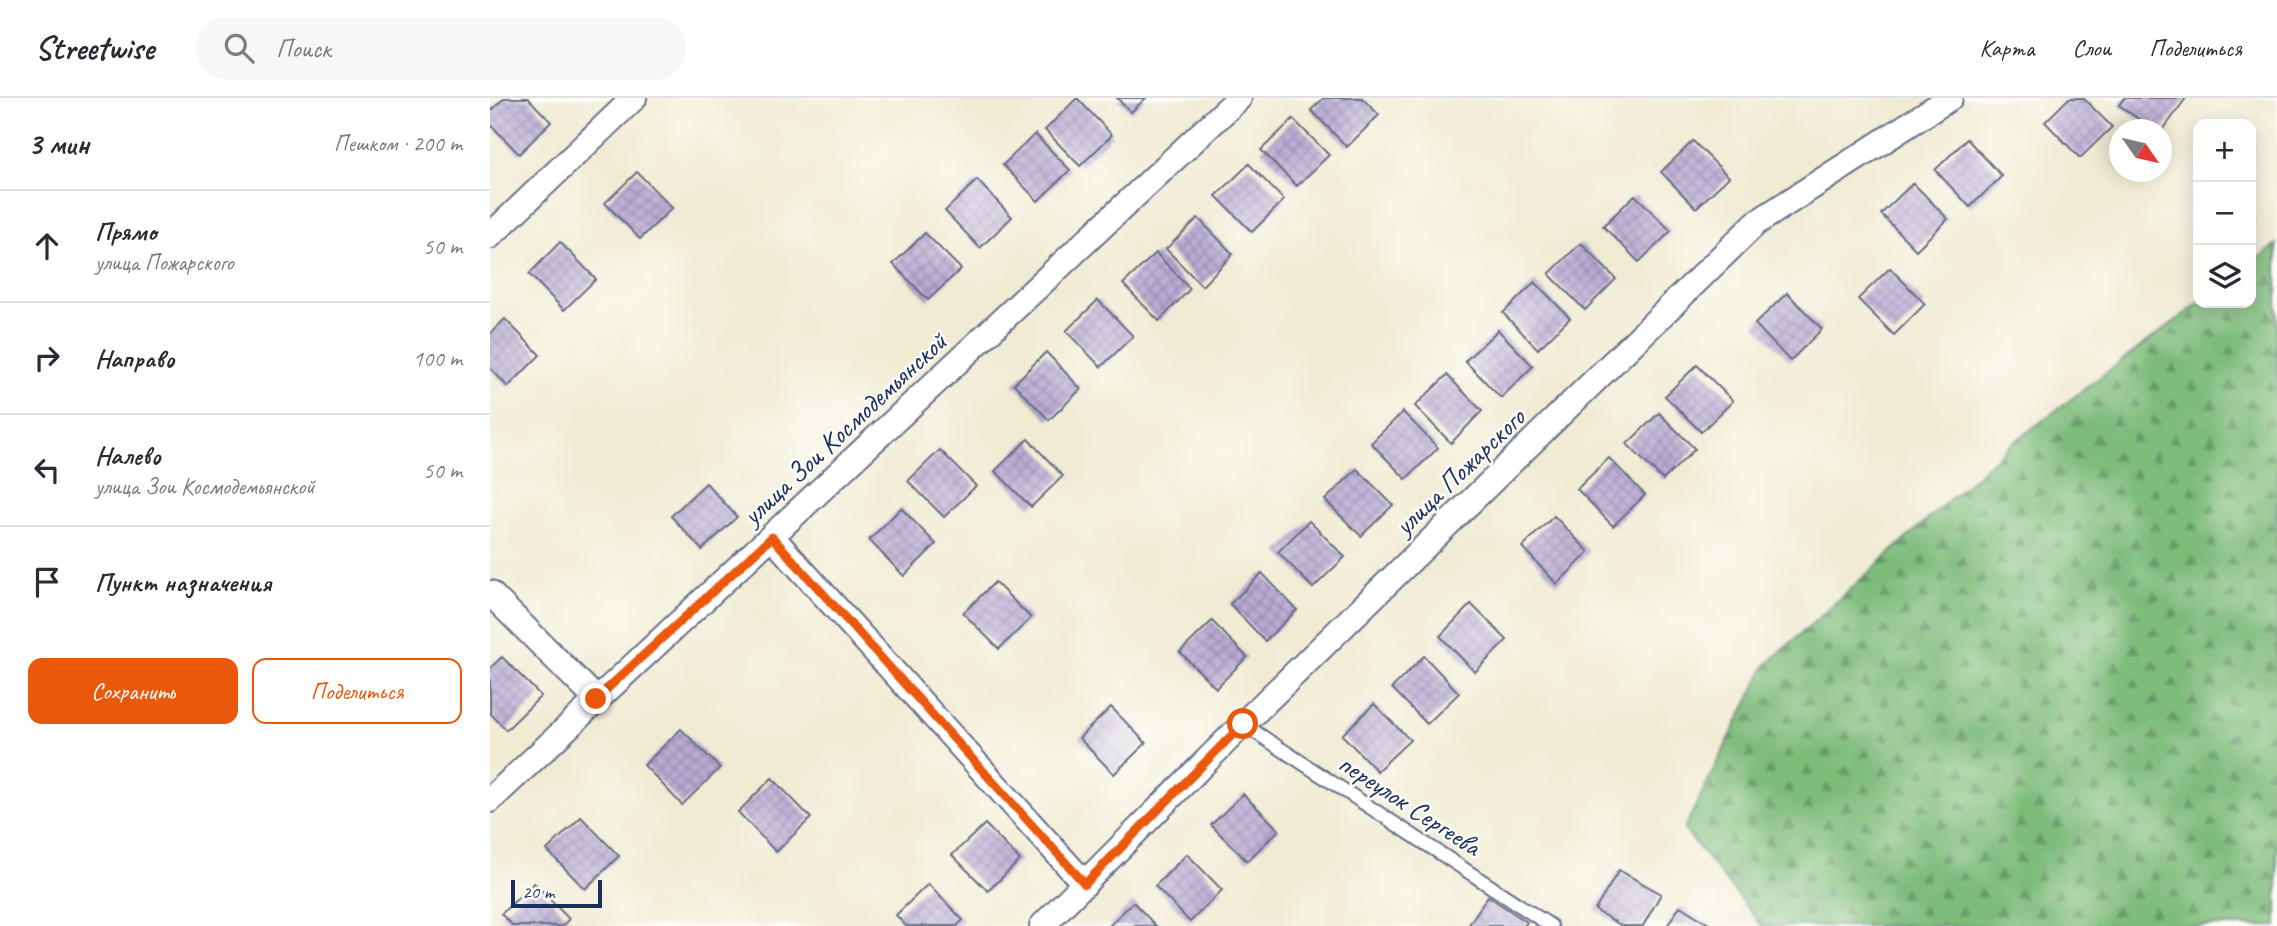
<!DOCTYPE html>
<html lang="ru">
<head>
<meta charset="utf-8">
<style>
  :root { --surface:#fff; --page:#f7f7f7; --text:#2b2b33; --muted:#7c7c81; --line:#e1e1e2; --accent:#ea580c }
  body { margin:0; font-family:Caveat,sans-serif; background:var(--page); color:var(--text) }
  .controls { position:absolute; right:21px; top:21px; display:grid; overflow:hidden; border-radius:14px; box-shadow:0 4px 18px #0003 }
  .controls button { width:63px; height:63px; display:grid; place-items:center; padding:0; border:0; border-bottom:2px solid var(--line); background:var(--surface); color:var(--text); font:35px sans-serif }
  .compass { position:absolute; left:1619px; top:21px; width:63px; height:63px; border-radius:50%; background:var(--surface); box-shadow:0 4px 18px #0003; rotate:124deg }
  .scale { position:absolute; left:21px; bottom:18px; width:91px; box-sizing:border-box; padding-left:7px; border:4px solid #1b2f5e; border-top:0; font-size:19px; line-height:24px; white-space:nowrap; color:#1b2f5e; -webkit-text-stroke:5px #fdfcf7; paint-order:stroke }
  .stop { position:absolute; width:21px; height:21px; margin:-16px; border:5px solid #ea580c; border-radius:50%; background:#fff }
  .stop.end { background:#ea580c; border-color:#fff; box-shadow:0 2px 7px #0008 }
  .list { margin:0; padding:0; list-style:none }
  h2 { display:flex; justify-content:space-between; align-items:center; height:91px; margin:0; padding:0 28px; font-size:30px }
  h2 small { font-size:23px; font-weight:400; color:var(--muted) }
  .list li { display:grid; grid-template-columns:46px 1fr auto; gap:21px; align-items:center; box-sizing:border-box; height:112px; padding:0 28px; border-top:2px solid var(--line) }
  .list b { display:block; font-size:26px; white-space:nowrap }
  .list p { margin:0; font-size:23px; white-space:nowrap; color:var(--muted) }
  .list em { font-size:23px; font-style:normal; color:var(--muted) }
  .actions { display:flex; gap:14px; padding:21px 28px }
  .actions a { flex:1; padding:16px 0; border:2px solid var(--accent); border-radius:14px; text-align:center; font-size:24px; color:var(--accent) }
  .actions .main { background:var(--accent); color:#fff }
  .icon { flex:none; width:38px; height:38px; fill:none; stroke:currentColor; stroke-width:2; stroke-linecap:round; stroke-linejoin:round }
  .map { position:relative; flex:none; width:1787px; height:828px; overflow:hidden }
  header { display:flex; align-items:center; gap:42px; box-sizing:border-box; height:98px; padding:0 35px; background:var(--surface); border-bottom:2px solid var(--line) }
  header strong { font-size:33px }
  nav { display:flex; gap:38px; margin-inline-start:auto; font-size:24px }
  .search { width:490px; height:63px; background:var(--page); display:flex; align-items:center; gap:18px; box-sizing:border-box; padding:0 24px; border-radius:38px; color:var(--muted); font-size:26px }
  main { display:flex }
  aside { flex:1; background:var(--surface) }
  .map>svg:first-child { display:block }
  .forest { fill:url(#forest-firs); stroke:#4c766c; stroke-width:2 }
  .building { fill:url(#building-cross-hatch) }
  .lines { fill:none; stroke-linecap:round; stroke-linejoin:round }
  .service-casing { stroke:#667187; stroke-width:16 }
  .minor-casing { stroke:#667187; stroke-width:28 }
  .service { stroke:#fff; stroke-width:12 }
  .minor { stroke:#fff; stroke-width:24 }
  .route { stroke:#ea580c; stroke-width:9 }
  .labels { text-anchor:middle; stroke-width:5; stroke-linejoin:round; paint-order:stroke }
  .street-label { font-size:28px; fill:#1b2f5e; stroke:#fdfcf7 }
</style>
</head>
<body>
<header>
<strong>Streetwise</strong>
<div class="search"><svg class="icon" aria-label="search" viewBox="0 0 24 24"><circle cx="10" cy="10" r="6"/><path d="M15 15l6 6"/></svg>Поиск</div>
<nav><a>Карта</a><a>Слои</a><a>Поделиться</a></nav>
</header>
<main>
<aside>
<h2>3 мин<small>Пешком · 200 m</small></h2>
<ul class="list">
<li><svg class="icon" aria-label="ahead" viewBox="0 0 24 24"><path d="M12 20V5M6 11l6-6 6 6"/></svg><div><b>Прямо</b><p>улица Пожарского</p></div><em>50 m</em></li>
<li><svg class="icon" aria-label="right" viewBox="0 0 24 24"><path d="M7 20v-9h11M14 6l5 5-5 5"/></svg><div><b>Направо</b></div><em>100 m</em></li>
<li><svg class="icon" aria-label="left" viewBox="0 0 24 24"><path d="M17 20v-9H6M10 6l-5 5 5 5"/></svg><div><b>Налево</b><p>улица Зои Космодемьянской</p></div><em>50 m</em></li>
<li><svg class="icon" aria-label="arrive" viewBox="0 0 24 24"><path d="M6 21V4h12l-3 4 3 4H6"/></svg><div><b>Пункт назначения</b></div></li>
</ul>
<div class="actions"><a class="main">Сохранить</a><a>Поделиться</a></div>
</aside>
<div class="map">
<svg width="1787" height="828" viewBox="0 0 1787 828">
  <defs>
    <pattern id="forest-firs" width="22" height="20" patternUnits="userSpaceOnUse" patternTransform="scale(1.75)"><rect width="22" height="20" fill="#7ebc7a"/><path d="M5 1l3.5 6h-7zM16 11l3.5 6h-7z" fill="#669967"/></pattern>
    <pattern id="building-cross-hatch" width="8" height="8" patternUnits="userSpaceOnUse" patternTransform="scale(1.75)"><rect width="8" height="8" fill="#b9abd4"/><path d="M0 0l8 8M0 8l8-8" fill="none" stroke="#968caf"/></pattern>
  </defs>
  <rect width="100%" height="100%" fill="#fdfcf7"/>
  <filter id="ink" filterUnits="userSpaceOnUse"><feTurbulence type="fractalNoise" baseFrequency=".0143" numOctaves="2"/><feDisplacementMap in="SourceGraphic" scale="14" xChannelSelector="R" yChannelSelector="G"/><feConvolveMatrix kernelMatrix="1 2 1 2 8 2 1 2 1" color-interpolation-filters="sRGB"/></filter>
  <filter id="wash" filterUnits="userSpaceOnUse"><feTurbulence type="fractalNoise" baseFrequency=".00686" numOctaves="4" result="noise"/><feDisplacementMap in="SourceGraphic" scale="28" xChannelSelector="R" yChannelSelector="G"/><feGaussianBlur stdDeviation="1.57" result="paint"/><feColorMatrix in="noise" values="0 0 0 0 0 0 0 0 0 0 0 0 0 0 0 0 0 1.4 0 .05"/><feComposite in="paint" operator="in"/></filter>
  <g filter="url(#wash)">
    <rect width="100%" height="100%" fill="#f1ebd3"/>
    <polygon class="forest" points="1787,146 1787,828 1272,828 1194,731 1276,567 1520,347 1709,205 1761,205 1761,166"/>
    <g id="blocks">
      <g class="building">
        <polygon points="14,0 38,0 61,24 29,56 0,26 0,14"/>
        <polygon points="587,0 622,37 590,68 555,32"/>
        <polygon points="627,0 656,0 641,14"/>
        <polygon points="834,0 872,0 889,17 857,49 821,12"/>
        <polygon points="1579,0 1593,0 1622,29 1590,60 1555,24"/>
        <polygon points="1634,0 1696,0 1673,32 1664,32 1629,7"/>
        <polygon points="803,21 839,57 807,88 771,52"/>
        <polygon points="545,36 580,72 548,103 513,67"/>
        <polygon points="1477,41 1512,78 1480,109 1445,72"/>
        <polygon points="1203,43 1239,79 1206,110 1171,74"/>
        <polygon points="759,66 794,102 762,134 726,98"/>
        <polygon points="147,74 182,110 150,141 115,105"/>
        <polygon points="487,82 522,119 490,150 455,113"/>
        <polygon points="1423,85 1458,121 1426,152 1391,116"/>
        <polygon points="1145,97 1181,133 1149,164 1113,128"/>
        <polygon points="708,120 743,156 712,188 676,151"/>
        <polygon points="435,135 471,171 438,202 403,166"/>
        <polygon points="70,144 106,181 74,212 39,176"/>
        <polygon points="1091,145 1126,181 1095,212 1059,176"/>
        <polygon points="666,155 700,191 669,223 633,186"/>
        <polygon points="1400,170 1435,206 1404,237 1368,201"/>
        <polygon points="1045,184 1080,220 1048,251 1013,215"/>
        <polygon points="1297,195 1332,231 1300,263 1265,226"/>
        <polygon points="608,202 643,238 611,269 576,233"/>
        <polygon points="15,221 50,257 18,289 0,270 0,236"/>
        <polygon points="1008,232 1043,268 1011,300 975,263"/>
        <polygon points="556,254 591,291 559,322 524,286"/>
        <polygon points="1207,267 1243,303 1211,334 1175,298"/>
        <polygon points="957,277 992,313 961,345 925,308"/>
        <polygon points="913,314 948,350 916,381 881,345"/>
        <polygon points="1169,315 1205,351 1173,382 1137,346"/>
        <polygon points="538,341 573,378 541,409 505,373"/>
        <polygon points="450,352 486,388 454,419 418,383"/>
        <polygon points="1119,360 1155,397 1123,428 1087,391"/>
        <polygon points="867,371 903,407 871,438 835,402"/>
        <polygon points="216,385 247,419 212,452 181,418"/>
        <polygon points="411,410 446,446 414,478 379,442"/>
        <polygon points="1064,418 1099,454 1067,486 1032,449"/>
        <polygon points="819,423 855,459 823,490 788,454"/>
        <polygon points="772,475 807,512 775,543 740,506"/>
        <polygon points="505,484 541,520 509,551 473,515"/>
        <polygon points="981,506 1017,542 985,574 950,538"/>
        <polygon points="722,523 757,559 726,590 690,554"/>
        <polygon points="934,558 969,595 937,626 902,590"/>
        <polygon points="12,559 51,598 16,632 0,615 0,570"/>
        <polygon points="884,606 920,642 887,673 852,637"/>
        <polygon points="621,609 656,645 624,676 589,640"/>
        <polygon points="191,631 230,670 192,707 154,667"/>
        <polygon points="282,680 321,720 286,754 248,714"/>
        <polygon points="753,696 789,732 757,763 721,727"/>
        <polygon points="91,719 129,758 95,791 57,752"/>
        <polygon points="495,726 530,762 498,793 462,757"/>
        <polygon points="697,756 732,792 700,824 665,788"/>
        <polygon points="1129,772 1171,796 1153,828 1132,828 1105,812"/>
        <polygon points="44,785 79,821 72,828 23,828 11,816"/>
        <polygon points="438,786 473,822 467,828 416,828 406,817"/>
        <polygon points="998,798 1037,824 1034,828 978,828"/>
        <polygon points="643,804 666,828 619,828"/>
        <polygon points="1190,808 1222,828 1177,828"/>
      </g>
    </g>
  </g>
  <g filter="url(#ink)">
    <use href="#blocks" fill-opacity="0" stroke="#667187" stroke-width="2"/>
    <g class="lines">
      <g class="service-casing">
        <polyline id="service" points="753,626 1061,828"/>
      </g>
      <g class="minor-casing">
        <g id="minor">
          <polyline points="0,138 144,0"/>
          <polyline points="282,439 595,786"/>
          <polyline points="0,495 106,601"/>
          <polyline points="0,702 749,0"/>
          <polyline points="552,828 753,626 1266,125 1460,0"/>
        </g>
      </g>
      <use href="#service" class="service"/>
      <use href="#minor" class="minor"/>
    </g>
  </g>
  <g class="lines" filter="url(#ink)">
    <polyline class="route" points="106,601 282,439 595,786 753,626"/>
  </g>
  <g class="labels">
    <g class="street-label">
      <text transform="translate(354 330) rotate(-43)" y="10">улица Зои Космодемьянской</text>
      <text transform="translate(969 373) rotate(-44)" y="10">улица Пожарского</text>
      <text transform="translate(920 706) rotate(33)" y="10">переулок Сергеева</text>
    </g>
  </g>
</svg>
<div class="controls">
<button>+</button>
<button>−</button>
<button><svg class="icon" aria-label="layers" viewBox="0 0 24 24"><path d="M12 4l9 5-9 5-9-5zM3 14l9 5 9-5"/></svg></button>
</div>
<svg class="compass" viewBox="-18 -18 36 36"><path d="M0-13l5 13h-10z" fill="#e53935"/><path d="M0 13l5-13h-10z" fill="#7c7c81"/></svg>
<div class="scale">20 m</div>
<div class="stop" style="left:753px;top:626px"></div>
<div class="stop end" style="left:106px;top:601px"></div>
</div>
</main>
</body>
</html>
